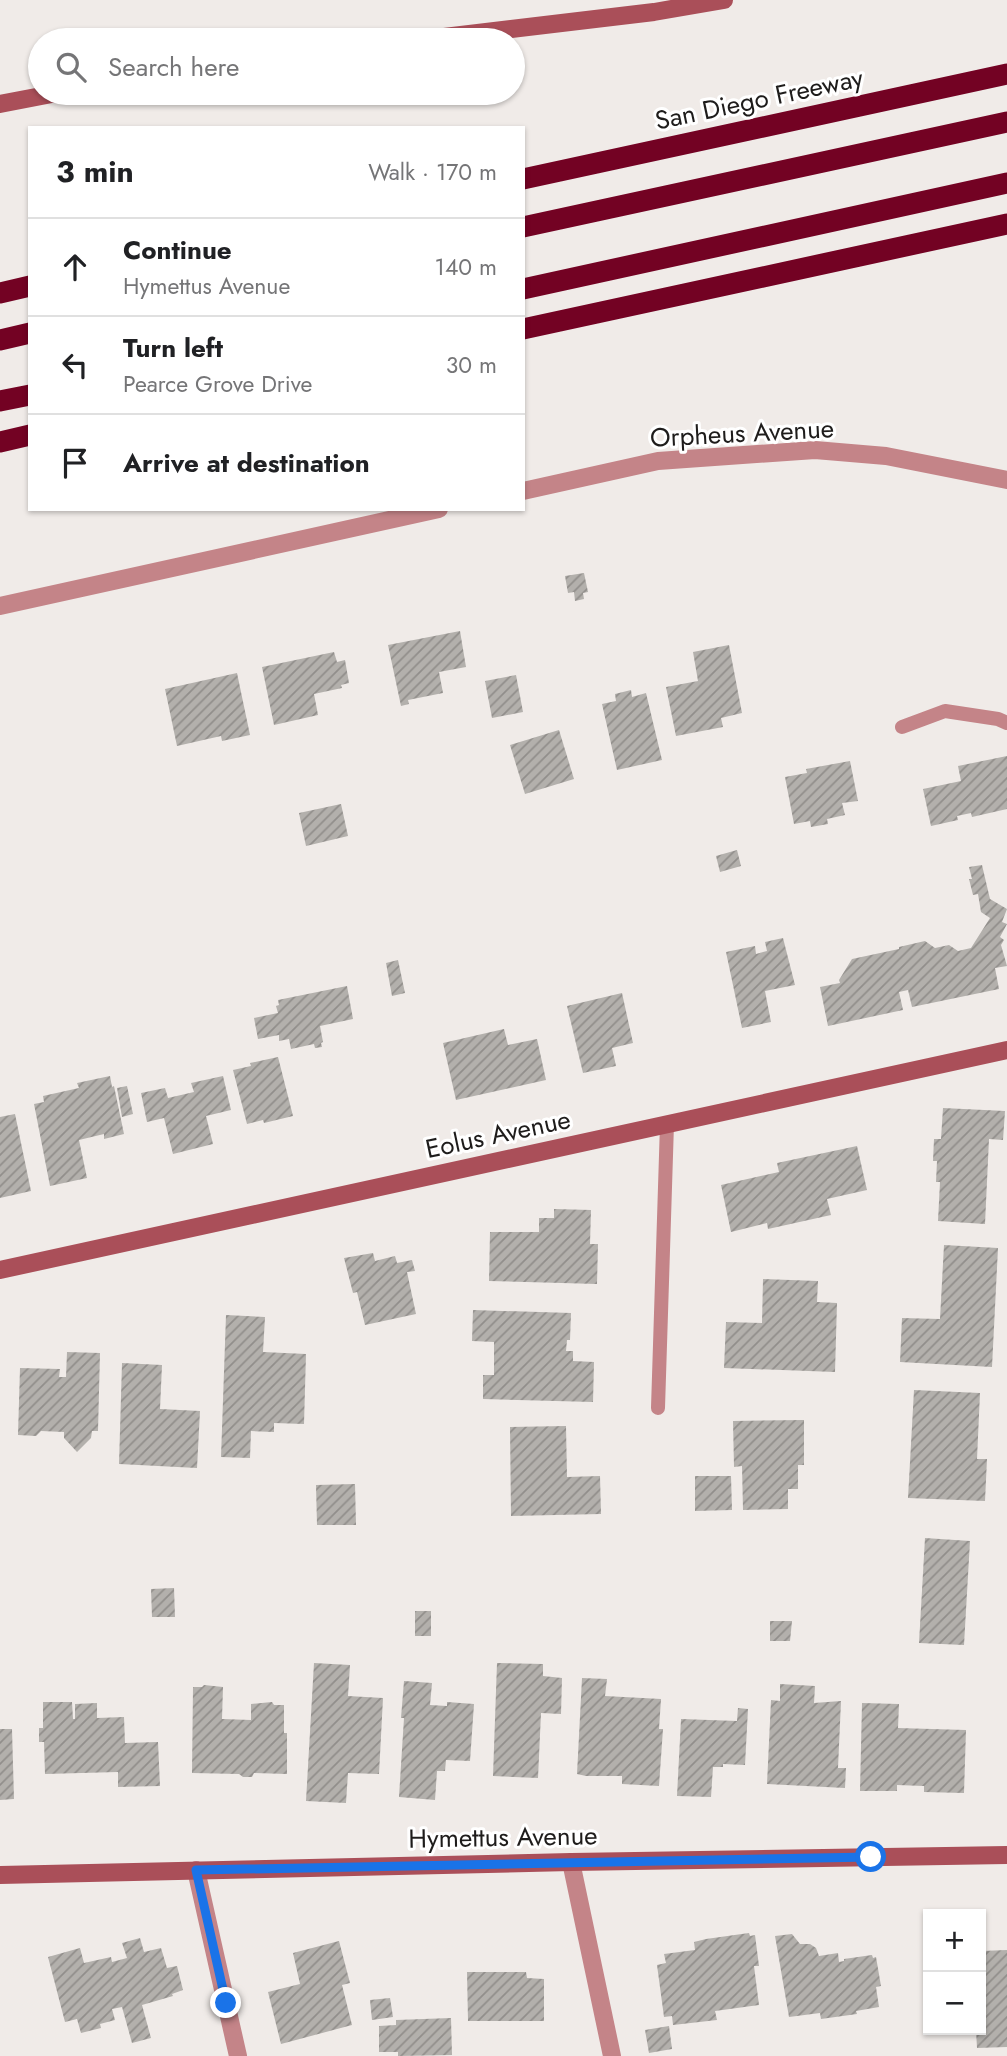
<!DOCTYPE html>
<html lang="en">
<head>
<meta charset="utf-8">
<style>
  :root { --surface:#fff; --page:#f2f2f2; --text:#202124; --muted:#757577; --line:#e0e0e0 }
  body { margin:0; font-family:Jost,sans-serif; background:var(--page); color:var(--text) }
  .controls { position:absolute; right:21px; bottom:21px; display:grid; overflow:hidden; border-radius:0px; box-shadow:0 2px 5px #0004 }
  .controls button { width:63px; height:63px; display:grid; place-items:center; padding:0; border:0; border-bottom:2px solid var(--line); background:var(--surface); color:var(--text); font:35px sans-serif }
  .stop { position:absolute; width:21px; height:21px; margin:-16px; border:5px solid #1a73e8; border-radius:50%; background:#fff }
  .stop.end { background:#1a73e8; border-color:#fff; box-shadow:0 2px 7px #0008 }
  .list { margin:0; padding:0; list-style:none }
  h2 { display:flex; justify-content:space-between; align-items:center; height:91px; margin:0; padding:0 28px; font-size:30px }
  h2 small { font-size:23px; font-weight:400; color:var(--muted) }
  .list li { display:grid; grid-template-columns:46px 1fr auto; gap:21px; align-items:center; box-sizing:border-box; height:98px; padding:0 28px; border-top:2px solid var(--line) }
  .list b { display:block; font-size:26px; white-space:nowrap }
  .list p { margin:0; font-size:23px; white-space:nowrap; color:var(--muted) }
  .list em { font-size:23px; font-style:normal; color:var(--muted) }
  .icon { flex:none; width:38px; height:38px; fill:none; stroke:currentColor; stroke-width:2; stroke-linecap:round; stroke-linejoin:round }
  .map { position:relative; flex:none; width:1007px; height:2056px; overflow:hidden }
  .search { position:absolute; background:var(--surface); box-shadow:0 2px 5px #0004; left:28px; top:28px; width:497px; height:77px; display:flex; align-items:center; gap:18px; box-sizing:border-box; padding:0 24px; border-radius:38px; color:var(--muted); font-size:26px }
  .panel { position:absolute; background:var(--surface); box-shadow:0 2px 5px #0004; left:28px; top:126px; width:497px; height:385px; border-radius:0px }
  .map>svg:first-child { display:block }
  .building { fill:url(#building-hatch) }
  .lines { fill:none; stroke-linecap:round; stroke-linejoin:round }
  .lane { stroke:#c48488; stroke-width:14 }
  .street { stroke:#c48488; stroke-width:18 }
  .secondary { stroke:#aa4f59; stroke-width:18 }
  .highway { stroke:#730223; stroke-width:21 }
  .route { stroke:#1a73e8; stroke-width:9 }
  .labels { text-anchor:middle; stroke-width:6; stroke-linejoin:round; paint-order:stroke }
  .street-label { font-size:26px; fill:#1e1c1b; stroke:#fff }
</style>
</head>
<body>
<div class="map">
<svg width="1007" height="2056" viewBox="0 0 1007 2056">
  <defs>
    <pattern id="building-hatch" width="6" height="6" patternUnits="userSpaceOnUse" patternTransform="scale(1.75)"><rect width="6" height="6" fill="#b3b0ac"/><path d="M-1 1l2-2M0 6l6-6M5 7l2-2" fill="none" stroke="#918e8b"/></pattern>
  </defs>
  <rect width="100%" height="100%" fill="#f0ebe8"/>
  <g class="building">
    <polygon points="584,573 588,592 583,593 584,599 575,601 574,592 568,593 565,576"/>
    <polygon points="460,631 466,667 439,672 443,693 408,700 409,704 401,706 388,645"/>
    <polygon points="729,645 742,713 721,718 723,727 676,736 666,687 698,681 693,652"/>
    <polygon points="334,652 337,662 345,660 349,683 341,685 342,688 314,694 318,715 274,725 262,667"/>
    <polygon points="237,673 250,735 222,741 221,736 177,746 165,689"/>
    <polygon points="516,675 523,712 492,718 485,681"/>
    <polygon points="631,690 632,697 646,693 662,760 617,770 602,704 616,701 615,694"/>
    <polygon points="559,730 574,779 525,794 510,745"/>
    <polygon points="1007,756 1007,809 972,817 971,813 957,816 958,820 931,826 923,789 961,781 958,766"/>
    <polygon points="850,761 858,801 842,803 845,815 827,819 828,824 811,827 810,821 794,824 785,777 807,773 806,769"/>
    <polygon points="341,804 348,836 306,846 299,813"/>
    <polygon points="737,850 741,866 720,872 716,856"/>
    <polygon points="982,865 990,899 1007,909 1002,922 1007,924 1000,937 1004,940 1001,945 1007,966 995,968 999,989 912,1007 908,990 899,992 903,1010 828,1026 820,987 840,983 839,980 852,959 899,949 899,947 925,941 935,948 949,945 958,951 971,948 990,918 981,912 978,894 973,895 969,879 972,879 969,867"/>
    <polygon points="783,938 795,985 765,991 771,1022 742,1028 726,952 755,946 756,954 767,951 765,942"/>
    <polygon points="398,960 405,993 392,996 386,963"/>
    <polygon points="347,986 353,1019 320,1026 323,1042 321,1043 322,1047 315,1048 314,1044 291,1049 289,1039 279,1041 279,1035 258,1039 254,1018 278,1013 276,1006 279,1005 278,1000"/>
    <polygon points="622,993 633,1043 612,1048 616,1066 583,1073 567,1006"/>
    <polygon points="504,1029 508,1045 537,1039 546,1080 456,1100 443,1043"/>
    <polygon points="278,1057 293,1116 264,1123 263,1120 247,1124 233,1070 251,1066 250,1063"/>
    <polygon points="110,1076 112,1087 114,1086 124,1134 104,1139 104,1134 79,1140 87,1178 50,1186 34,1104 44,1102 43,1096 79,1088 77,1083"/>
    <polygon points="223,1076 231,1110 206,1116 213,1144 173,1154 164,1118 147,1122 141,1093 165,1088 168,1098 194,1092 191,1083"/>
    <polygon points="127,1086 133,1114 122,1117 117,1088"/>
    <polygon points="943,1108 1005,1111 1003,1140 989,1139 985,1224 938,1221 940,1182 936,1182 937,1161 933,1161 934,1139 941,1139"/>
    <polygon points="15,1114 31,1191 0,1198 0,1117"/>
    <polygon points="857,1146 867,1190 827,1199 831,1215 768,1229 767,1223 731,1232 721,1185 779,1172 777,1163"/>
    <polygon points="554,1209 591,1210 590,1244 598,1244 597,1284 489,1281 490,1232 539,1232 539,1218 554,1218"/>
    <polygon points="944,1245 998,1248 992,1367 900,1362 902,1318 940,1319"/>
    <polygon points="373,1253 375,1261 395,1256 397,1263 412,1260 415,1271 407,1272 416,1314 365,1325 357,1292 353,1293 344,1258"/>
    <polygon points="763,1279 818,1281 817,1302 837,1303 835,1372 724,1368 726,1322 762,1323"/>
    <polygon points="473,1310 571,1313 570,1340 567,1340 566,1351 573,1351 573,1361 594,1362 593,1402 483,1399 483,1375 494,1375 494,1342 472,1341"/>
    <polygon points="226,1315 265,1317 263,1352 306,1354 304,1424 274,1423 274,1432 251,1431 250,1458 221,1457"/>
    <polygon points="67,1352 100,1353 98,1431 92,1431 91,1438 77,1452 64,1438 64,1432 41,1431 36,1436 18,1435 20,1368 60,1369 59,1377 66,1377"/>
    <polygon points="122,1363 162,1365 160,1409 200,1411 197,1468 119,1464"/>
    <polygon points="914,1390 980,1393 977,1459 987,1459 985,1501 908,1498"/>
    <polygon points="804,1420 804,1465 798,1465 798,1489 788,1489 788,1509 743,1510 742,1466 734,1467 733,1421"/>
    <polygon points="566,1426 567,1477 600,1476 601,1514 511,1516 510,1427"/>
    <polygon points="695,1476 731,1476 732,1510 695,1511"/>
    <polygon points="355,1484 356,1525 317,1525 316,1485"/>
    <polygon points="925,1538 970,1541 964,1645 919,1643"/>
    <polygon points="174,1588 175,1617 152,1617 151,1589"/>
    <rect x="415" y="1611" width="16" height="25"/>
    <polygon points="770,1621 792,1621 790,1641 770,1641"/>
    <polygon points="314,1663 350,1665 348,1696 383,1698 379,1774 348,1773 346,1803 306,1801"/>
    <polygon points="497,1663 543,1664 543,1676 562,1678 561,1714 541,1713 538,1778 493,1776"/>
    <polygon points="582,1678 607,1679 605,1696 661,1699 659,1729 663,1729 659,1786 622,1784 622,1776 586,1776 577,1774"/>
    <polygon points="404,1681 432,1683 430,1705 447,1706 447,1702 474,1704 470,1761 446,1760 445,1771 437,1771 435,1800 399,1797 404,1718 401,1718"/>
    <polygon points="780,1684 815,1686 814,1703 841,1701 838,1768 846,1768 845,1788 767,1784 771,1700 780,1701"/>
    <polygon points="204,1685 223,1687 222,1719 251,1720 251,1704 272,1702 274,1705 284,1705 284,1733 287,1733 287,1774 254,1773 252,1777 243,1777 239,1774 192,1773 193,1687 202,1687"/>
    <polygon points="43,1702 72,1702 73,1719 75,1719 75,1704 97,1703 97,1718 124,1717 125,1743 158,1742 160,1786 118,1787 118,1772 45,1774 44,1742 39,1742 39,1728 43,1728"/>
    <polygon points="862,1703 899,1704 898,1728 966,1730 964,1793 924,1792 924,1786 897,1785 897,1791 860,1791"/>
    <polygon points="738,1708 748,1709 745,1765 723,1764 723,1767 713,1767 711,1797 677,1796 681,1719 737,1721"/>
    <polygon points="0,1729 12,1729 14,1799 0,1800"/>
    <polygon points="749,1933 750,1936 755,1935 759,1966 754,1966 759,2005 715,2011 717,2020 673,2025 672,2016 664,2017 657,1965 666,1963 664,1954 695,1950 694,1942 706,1939"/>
    <polygon points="792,1934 800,1944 810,1944 816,1948 819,1956 838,1953 839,1962 844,1961 844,1959 872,1955 873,1958 876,1957 881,1986 876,1987 879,2007 856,2011 857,2014 821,2019 820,2013 789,2017 775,1936"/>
    <polygon points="140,1938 144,1952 161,1948 167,1968 177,1966 183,1990 172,1994 173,1996 142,2005 151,2038 132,2043 122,2007 112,2009 115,2020 100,2024 101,2028 81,2033 77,2019 65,2022 48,1957 80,1948 84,1963 111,1957 112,1962 127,1958 122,1943"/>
    <polygon points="339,1941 350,1983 342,1985 352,2025 281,2044 268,1992 300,1984 293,1953"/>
    <polygon points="1007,1950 1007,2047 977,2048 976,2030 981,2030 981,1951"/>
    <polygon points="925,1952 928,1952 928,1991 926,1991"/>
    <polygon points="467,1972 526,1972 527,1978 544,1979 544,2021 468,2021"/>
    <polygon points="390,1998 393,2017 372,2020 370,2000"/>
    <polygon points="451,2018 452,2055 398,2056 398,2052 379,2052 379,2026 396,2025 396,2020"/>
    <polygon points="669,2026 672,2049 649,2053 645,2030"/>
  </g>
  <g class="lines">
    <g class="lane">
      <polyline points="902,727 945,711 998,719 1007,723"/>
      <polyline points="658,1408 667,1124"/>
    </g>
    <g class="street">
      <polyline points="523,491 658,461 815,450 886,456 1007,480"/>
      <polyline points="0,606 439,509"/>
      <polyline points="571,1862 612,2056"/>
      <polyline points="196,1870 238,2056"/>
    </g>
    <g class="secondary">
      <polyline points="419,40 654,12 724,0"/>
      <polyline points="0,104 57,93"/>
      <polyline points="0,1270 1007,1050"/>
      <polyline points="0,1875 571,1862 1007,1855"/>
    </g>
    <g class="highway">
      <polyline points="523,179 1007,74"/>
      <polyline points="523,227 1007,122"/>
      <polyline points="523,289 1007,183"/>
      <polyline points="0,293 30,286"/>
      <polyline points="523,329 1007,224"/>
      <polyline points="0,340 30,333"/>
      <polyline points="0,401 30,395"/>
      <polyline points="0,442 30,435"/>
    </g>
  </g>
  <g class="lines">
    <polyline class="route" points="226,2003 196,1870 871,1857"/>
  </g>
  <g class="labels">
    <g class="street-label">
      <text transform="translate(759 99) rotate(-12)" y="9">San Diego Freeway</text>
      <text transform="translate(742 433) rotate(-3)" y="9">Orpheus Avenue</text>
      <text transform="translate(498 1134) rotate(-12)" y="9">Eolus Avenue</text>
      <text transform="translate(503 1837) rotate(-1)" y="9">Hymettus Avenue</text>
    </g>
  </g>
</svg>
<div class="controls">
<button>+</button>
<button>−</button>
</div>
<div class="stop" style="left:871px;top:1857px"></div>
<div class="stop end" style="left:226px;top:2003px"></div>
<div class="search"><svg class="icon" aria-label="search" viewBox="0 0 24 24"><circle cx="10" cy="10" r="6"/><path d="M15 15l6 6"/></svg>Search here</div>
<section class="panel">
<h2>3 min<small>Walk · 170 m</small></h2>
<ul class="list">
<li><svg class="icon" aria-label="ahead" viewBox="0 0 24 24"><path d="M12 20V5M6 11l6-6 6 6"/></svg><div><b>Continue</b><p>Hymettus Avenue</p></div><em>140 m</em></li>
<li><svg class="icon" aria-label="left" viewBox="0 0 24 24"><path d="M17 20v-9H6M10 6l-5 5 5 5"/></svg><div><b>Turn left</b><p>Pearce Grove Drive</p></div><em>30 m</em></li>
<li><svg class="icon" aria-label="arrive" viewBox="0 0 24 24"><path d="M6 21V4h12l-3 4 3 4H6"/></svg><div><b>Arrive at destination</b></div></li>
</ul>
</section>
</div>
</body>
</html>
